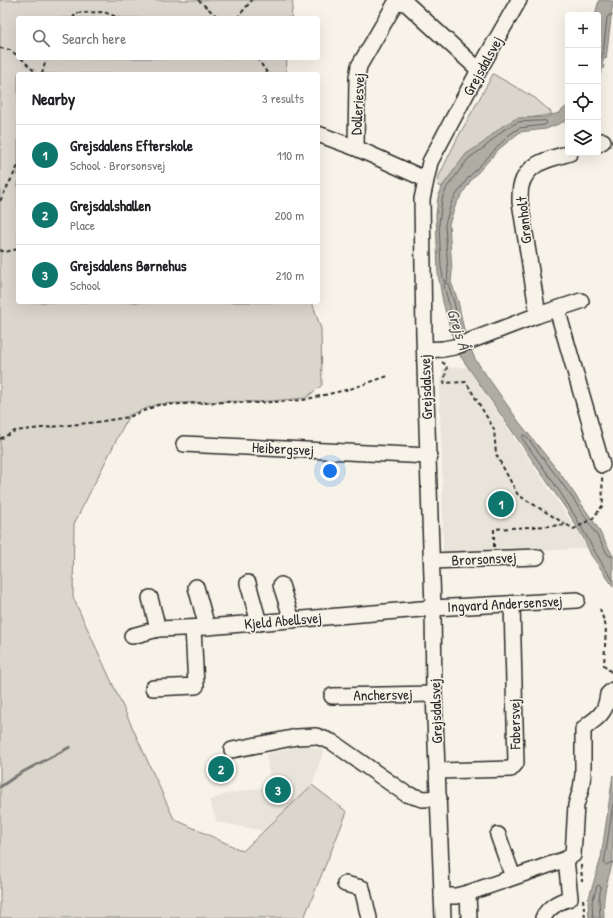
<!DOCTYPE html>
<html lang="en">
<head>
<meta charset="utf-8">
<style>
  :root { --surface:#fff; --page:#f6f6f6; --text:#202124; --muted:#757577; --line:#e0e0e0; --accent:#0f766e }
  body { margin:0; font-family:"Patrick Hand",sans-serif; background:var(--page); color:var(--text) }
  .controls { position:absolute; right:12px; top:12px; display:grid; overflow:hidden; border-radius:4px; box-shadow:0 4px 16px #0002 }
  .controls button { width:36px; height:36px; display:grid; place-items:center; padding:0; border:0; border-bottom:1px solid var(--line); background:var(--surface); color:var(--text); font:20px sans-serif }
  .you { position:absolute; left:330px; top:471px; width:14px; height:14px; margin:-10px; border:3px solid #fff; border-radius:50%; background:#1a73e8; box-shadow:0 0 0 6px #1a73e833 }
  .badge { display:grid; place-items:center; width:26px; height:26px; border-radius:50%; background:var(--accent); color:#fff; font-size:13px; font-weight:700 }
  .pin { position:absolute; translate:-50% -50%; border:2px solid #fff; box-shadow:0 1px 4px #0006 }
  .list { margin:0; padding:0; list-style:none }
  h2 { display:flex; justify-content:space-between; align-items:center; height:52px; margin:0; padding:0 16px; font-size:17px }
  h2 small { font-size:13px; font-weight:400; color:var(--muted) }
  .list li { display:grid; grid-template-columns:26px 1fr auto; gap:12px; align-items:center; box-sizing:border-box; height:60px; padding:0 16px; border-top:1px solid var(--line) }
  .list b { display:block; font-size:15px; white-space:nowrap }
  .list p { margin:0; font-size:13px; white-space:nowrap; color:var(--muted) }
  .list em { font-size:13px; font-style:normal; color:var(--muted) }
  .icon { flex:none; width:22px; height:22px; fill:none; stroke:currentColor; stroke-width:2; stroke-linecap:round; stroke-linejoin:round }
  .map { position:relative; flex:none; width:613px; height:918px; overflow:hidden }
  .search { position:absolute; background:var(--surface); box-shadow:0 4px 16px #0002; left:16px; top:16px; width:304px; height:44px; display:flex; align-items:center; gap:10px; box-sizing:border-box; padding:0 14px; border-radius:4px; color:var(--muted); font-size:15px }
  .panel { position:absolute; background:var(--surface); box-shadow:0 4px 16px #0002; left:16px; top:72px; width:304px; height:232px; border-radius:4px }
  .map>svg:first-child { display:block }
  .built { fill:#e8e4da }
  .green { fill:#dad6cc; stroke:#82807c }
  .water { fill:#afaca4; stroke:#7a7874 }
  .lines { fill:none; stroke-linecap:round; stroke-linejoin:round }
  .shore { stroke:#605f5b; stroke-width:1 }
  .stream { stroke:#7a7874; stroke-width:3 }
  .minor-casing { stroke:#2b2b2b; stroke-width:18 }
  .path { stroke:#2b2b2b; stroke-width:2; stroke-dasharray:4 3; stroke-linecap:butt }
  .minor { stroke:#f7f3e8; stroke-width:15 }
  .labels { text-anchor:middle; stroke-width:3; stroke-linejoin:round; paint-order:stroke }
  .street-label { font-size:15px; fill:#2b2b2b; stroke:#f7f3e8 }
  .water-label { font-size:16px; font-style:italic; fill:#53524f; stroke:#f7f3e8 }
</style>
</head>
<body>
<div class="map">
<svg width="613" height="918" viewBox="0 0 613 918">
  <rect width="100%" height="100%" fill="#f7f3e8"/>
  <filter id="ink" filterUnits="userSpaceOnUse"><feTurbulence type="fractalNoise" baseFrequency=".025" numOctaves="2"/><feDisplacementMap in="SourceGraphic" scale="8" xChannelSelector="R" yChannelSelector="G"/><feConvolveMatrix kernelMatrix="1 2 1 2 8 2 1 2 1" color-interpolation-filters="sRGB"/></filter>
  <g filter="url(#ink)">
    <g class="built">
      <polygon points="467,367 528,458 589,548 443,557 442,460 439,393 443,368"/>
      <polygon points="302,745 324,750 312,785 264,831 217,822 209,800 227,794 271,786 266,754 299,747"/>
    </g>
    <g class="green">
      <polygon points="0,0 294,0 293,1 291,18 18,18 18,58 287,58 286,74 18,74 18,302 312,302 321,329 322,385 306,398 258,402 227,401 158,404 129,415 74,524 73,597 174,819 243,851 312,785 347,812 304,918 0,918"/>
      <polygon points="493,74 535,98 551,112 552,114 513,121 445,187 438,186 439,176 457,139"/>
    </g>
    <g class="water">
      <polygon points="599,0 613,1 606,59 604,58 603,62 602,62 602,64 604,66 598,79 598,15 595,15"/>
      <polygon points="568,105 568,120 546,129 520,132 499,149 471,180 456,204 449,224 452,272 451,282 458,301 465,335 475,359 519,422 562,476 596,525 613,556 613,586 591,555 584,539 568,512 461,357 457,350 451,331 443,302 438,274 436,215 438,197 443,185 466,154 483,143 501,127 517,118 545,117 559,113"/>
      <path d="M613 775V861C607 883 602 894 604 918H589L588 901 601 858Z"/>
    </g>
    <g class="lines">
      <g class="shore">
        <polyline points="598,62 603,54 607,18 609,15 613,15"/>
        <polygon points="546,121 547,123 545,125 519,128 509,135 468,178 452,201 445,224 448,272 447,281 444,282 441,267 439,224 442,199 447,187 469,158 485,147 503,130 518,122"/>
        <polyline points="457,337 444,285 445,283 448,284 454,302 461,335"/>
        <path d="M613 557 608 555C585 512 556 475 526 436L523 435 522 438C539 462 557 486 572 511 586 534 597 558 613 580"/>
        <polyline points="613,804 604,864 606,865 610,863 613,862"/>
        <polyline points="593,918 592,902 597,886 599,885 601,887 599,898 600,918"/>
      </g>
      <polyline class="stream" points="0,787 19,774 70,747"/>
      <g class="minor-casing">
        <g id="minor">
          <polyline points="318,134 356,148 425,179"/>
          <polyline points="598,144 603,141"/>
          <polyline points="356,148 357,77 359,66 395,4 401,2 407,4 479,70"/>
          <polyline points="557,309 602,465"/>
          <path d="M538 315 520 202C520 197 520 191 521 186 527 162 550 159 570 153"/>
          <polyline points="425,350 443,349 454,347 538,315 581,301"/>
          <polyline points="184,444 429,456"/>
          <polyline points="432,561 537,557"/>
          <polyline points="248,583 259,623"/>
          <polyline points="281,585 292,620"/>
          <polyline points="196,587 207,627"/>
          <polyline points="150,598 158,629"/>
          <polyline points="132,636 158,629 207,627 433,608 577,600"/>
          <polyline points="153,688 196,686 193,628"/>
          <polyline points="332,696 434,694"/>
          <polyline points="232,750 297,737 316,736 332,742 406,794 423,799 439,798"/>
          <polyline points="438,771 511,769 516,763 512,604"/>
          <polyline points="498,835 513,877"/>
          <polyline points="345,884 362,888 369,918"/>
          <polyline points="468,893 469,918"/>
          <path d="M442 896H456L468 893 566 859 573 855 576 805 581 789 583 775V730C586 726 589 724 593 721 604 713 606 707 608 694L613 690"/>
          <polyline points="443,918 434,694 433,608 424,336 422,199 430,162 479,70 519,0"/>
          <path d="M543 918C548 907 558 902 570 898L566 859"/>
        </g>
      </g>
      <g class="path">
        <polyline points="198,0 219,18"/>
        <polyline points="73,18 76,13 104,12 119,18"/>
        <polyline points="237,18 252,0"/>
        <polyline points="0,48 10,50 18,56"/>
        <polyline points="21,58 37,74"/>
        <polyline points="257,58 268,74"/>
        <polyline points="42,74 45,63 47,58"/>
        <polyline points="0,201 18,166"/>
        <polyline points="0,250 5,252 18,249"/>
        <polyline points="442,362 447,366 444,383 466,382 494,429 496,454 518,495 567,525"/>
        <polyline points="0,439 15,431 97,422 129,417 158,405 227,402 258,403 303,400 350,389 388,376"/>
        <polyline points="494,547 494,529 567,525 574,529 593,518 603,505 602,477"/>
        <polyline points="600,609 606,627 604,665 613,674"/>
        <polyline points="581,865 582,881"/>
        <polyline points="583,899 585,918"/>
      </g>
      <use href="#minor" class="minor"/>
    </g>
  </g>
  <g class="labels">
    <g class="street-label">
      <text transform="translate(483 66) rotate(-61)" y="5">Grejsdalsvej</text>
      <text transform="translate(358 104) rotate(-87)" y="5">Dolleriesvej</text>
      <text transform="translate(524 220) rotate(-96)" y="5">Grønholt</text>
      <text transform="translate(426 387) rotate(-92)" y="5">Grejsdalsvej</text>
      <text transform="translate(283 449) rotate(3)" y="5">Heibergsvej</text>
      <text transform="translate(484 559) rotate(-3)" y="5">Brorsonsvej</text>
      <text transform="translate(505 604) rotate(-3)" y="5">Ingvard Andersensvej</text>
      <text transform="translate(283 621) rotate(-5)" y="5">Kjeld Abellsvej</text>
      <text transform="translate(383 695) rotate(-1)" y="5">Anchersvej</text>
      <text transform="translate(436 711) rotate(-92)" y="5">Grejsdalsvej</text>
      <text transform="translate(515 724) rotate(-91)" y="5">Fabersvej</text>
    </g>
    <g class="water-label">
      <text transform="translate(459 329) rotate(72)" y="6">Grejs Å</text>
    </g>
  </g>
</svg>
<div class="controls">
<button>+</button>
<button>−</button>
<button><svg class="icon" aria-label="locate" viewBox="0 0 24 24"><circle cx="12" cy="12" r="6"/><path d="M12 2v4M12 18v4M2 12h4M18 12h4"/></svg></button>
<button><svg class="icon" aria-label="layers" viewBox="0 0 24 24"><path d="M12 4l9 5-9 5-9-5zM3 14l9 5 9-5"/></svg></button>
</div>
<div class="you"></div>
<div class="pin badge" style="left:501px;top:504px">1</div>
<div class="pin badge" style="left:221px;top:769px">2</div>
<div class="pin badge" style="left:278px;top:790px">3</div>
<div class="search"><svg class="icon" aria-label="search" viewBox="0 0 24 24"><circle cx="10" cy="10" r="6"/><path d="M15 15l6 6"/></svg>Search here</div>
<section class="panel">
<h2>Nearby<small>3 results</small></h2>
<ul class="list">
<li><span class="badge">1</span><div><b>Grejsdalens Efterskole</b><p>School · Brorsonsvej</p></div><em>110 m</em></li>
<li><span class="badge">2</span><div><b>Grejsdalshallen</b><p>Place</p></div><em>200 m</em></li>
<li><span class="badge">3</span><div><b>Grejsdalens Børnehus</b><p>School</p></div><em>210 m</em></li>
</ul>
</section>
</div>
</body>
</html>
